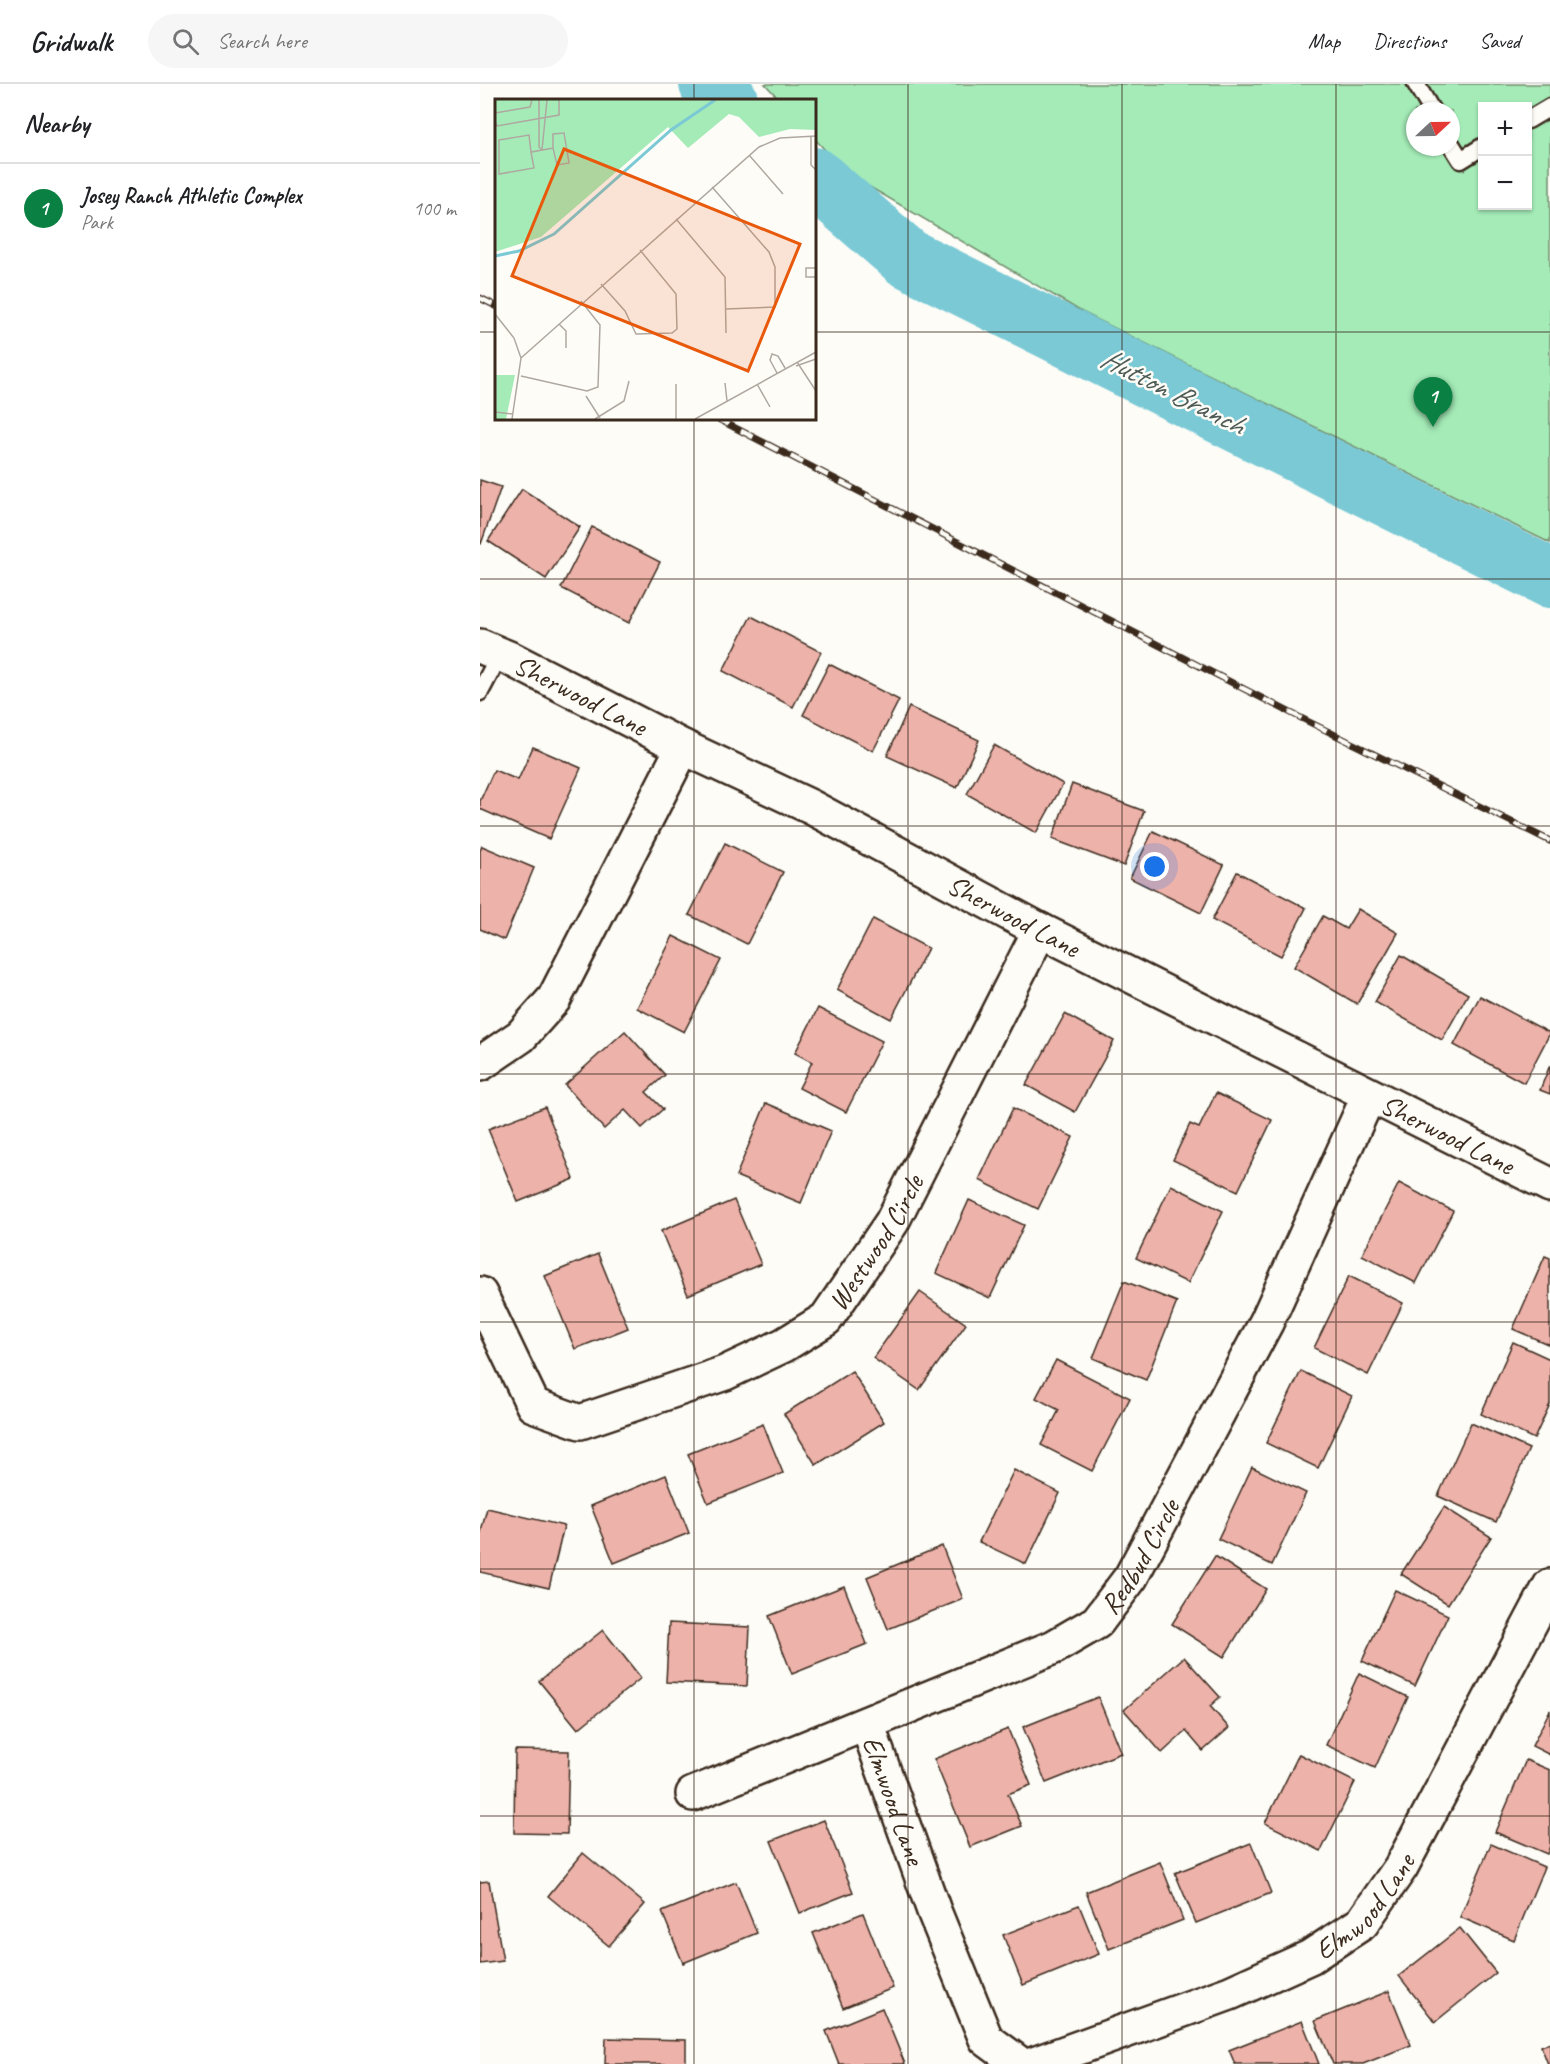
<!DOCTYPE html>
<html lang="en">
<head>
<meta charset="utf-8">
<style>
  :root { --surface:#fff; --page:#f6f6f6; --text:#202124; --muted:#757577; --line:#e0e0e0; --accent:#0b8043 }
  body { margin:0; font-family:Caveat,sans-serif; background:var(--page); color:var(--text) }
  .controls { position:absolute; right:18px; top:18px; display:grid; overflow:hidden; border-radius:0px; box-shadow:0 2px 4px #0004 }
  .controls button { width:54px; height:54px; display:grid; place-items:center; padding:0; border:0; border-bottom:2px solid var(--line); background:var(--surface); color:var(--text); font:30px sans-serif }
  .compass { position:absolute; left:926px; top:18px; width:54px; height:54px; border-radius:50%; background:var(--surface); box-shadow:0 2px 4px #0004; rotate:68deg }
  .you { position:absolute; left:675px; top:783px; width:21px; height:21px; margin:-15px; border:4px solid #fff; border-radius:50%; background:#1a73e8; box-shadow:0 0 0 9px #1a73e833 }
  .badge { display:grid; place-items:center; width:39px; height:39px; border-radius:50%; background:var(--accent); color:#fff; font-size:20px; font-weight:700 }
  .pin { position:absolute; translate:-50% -50px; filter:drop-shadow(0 2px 3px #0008) }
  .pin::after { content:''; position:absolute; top:32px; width:21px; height:18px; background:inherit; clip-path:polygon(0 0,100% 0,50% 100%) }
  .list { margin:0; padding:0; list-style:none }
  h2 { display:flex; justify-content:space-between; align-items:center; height:78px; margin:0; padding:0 24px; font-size:26px }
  h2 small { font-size:20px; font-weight:400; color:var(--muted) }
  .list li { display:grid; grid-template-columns:39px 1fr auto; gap:18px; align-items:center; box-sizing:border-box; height:90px; padding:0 24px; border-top:2px solid var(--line) }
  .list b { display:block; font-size:22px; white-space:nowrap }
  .list p { margin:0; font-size:20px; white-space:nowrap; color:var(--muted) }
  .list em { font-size:20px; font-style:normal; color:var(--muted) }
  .icon { flex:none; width:33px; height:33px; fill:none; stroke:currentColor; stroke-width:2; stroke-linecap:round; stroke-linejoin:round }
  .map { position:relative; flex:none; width:1070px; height:1980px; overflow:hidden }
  header { display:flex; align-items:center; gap:36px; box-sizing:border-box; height:84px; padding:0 30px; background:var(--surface); border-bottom:2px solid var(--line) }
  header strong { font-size:28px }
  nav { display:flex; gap:33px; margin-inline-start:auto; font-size:21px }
  .search { width:420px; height:54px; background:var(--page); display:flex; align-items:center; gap:15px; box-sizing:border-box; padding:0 21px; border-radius:33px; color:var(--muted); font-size:22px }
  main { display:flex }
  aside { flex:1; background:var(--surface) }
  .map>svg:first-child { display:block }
  .green { fill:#a4ebb7; stroke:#708a6a; stroke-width:1.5; fill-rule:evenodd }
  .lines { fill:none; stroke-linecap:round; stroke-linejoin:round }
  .river { stroke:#7ac9d5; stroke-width:60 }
  .building { fill:#edb2aa; stroke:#3b2a1e; stroke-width:1.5 }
  .lane-casing { stroke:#3b2a1e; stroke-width:21 }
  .street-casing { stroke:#3b2a1e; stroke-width:38 }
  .lane { stroke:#fdfcf7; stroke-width:16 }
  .street { stroke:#fdfcf7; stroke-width:33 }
  .rail-casing { stroke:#3b2a1e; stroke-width:7 }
  .rail { stroke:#fdfcf7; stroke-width:4.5; stroke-dasharray:14; stroke-linecap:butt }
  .grid { fill:none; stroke:#3b2a1e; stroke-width:1.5; stroke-opacity:0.55 }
  .labels { text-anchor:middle; stroke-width:5; stroke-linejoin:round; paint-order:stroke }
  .street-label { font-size:28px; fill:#3b2a1e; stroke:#fdfcf7 }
  .water-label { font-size:30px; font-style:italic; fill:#4e5a55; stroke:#fdfcf7 }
  .inset-river { fill:none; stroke:#7ac9d5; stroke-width:3 }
  .inset-road { fill:none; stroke:#afa8a0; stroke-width:1.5 }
  .view { fill:#e8590c; fill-opacity:0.15; stroke:#e8590c; stroke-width:3 }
  .inset-edge { fill:none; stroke:#3b2a1e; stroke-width:3 }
</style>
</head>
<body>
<header>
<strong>Gridwalk</strong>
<div class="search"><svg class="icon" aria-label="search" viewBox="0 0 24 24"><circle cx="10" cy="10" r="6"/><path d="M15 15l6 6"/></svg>Search here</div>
<nav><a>Map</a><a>Directions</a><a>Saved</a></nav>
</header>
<main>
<aside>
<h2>Nearby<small></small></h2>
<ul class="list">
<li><span class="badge">1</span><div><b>Josey Ranch Athletic Complex</b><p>Park</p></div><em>100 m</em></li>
</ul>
</aside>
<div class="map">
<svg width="1070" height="1980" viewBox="0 0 1070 1980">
  <rect width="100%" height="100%" fill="#fdfcf7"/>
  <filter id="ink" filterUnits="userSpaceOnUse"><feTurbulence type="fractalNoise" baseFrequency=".0167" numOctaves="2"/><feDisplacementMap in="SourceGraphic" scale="12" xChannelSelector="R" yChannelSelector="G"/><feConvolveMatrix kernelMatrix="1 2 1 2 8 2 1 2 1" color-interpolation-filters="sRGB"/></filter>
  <g filter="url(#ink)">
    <path class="green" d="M285 0H1070V459L602 228 366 89 335 55 334 16H300ZM1002 22H1048V122H1002ZM935 27H971V63H935Z"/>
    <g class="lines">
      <g class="river">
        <polyline points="229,0 248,16"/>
        <polyline points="334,93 427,174 1070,494"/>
      </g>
    </g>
    <g class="building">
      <polygon points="0,396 21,403 1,460 0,460"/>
      <polygon points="42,405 100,443 66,495 8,457"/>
      <polygon points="112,443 180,478 149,539 81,504"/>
      <polygon points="271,532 341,568 313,623 243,587"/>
      <polygon points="349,580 419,616 393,667 323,631"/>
      <polygon points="429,623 499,656 477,704 407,672"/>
      <polygon points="514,661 583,700 556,749 487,710"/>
      <polygon points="53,663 101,684 69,755 0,725 0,717 14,686 38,696"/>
      <polygon points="592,700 664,727 644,782 572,755"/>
      <polygon points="673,747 744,781 721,829 650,794"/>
      <polygon points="245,759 303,788 267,860 209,831"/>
      <polygon points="2,762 54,784 24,856 0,845 0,767"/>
      <polygon points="757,788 826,824 801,872 732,836"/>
      <polygon points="878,825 918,849 877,920 814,883 843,832 866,845"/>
      <polygon points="393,835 448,864 411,935 357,906"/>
      <polygon points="193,852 241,876 204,948 157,924"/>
      <polygon points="921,871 988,910 962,956 895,918"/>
      <polygon points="1000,912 1070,949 1044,999 974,961"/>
      <polygon points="338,924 402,957 366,1028 319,1004 332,978 315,969"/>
      <polygon points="585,930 634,957 595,1028 546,1001"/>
      <polygon points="145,947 185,991 166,1008 183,1025 162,1044 145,1026 124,1045 85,1001"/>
      <polygon points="1070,981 1070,1010 1060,1006"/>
      <polygon points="736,1009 792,1036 758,1107 693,1076 710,1040 719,1044"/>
      <polygon points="286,1019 351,1047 321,1119 256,1092"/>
      <polygon points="65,1023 94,1095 38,1118 8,1045"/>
      <polygon points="533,1024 593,1053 558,1125 499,1096"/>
      <polygon points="919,1099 973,1127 936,1199 882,1171"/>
      <polygon points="691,1101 743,1127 708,1199 656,1174"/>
      <polygon points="254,1116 281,1180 208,1211 181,1147"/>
      <polygon points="489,1116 544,1141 510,1214 456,1189"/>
      <polygon points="118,1170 148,1244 95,1265 65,1192"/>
      <polygon points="1065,1172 1070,1174 1070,1261 1033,1245"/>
      <polygon points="869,1192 923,1219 888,1291 834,1264"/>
      <polygon points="644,1197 697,1218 666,1296 613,1274"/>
      <polygon points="440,1208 486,1240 439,1306 393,1274"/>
      <polygon points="1033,1258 1070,1275 1070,1320 1054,1355 1001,1330"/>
      <polygon points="576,1276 650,1314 612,1387 561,1361 579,1326 556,1314"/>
      <polygon points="372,1287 404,1338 336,1381 304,1330"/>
      <polygon points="821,1287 872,1312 838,1384 786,1359"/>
      <polygon points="991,1339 1049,1365 1016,1438 958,1412"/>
      <polygon points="283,1340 303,1389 228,1419 208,1370"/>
      <polygon points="772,1383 826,1409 792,1481 738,1455"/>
      <polygon points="534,1386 580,1409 546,1480 499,1458"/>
      <polygon points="186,1391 209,1449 134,1479 111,1422"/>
      <polygon points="964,1423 1011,1453 968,1520 921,1490"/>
      <polygon points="7,1424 84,1442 69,1504 0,1488 0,1452"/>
      <polygon points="462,1462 483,1515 408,1545 387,1493"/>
      <polygon points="735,1472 786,1505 744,1573 692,1540"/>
      <polygon points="364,1502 387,1560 312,1590 289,1532"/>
      <polygon points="915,1506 968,1531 935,1602 882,1577"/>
      <polygon points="189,1539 270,1543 267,1602 186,1598"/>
      <polygon points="123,1546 161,1594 98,1645 59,1597"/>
      <polygon points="704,1573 740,1613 730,1622 749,1644 723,1667 706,1647 682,1669 644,1626"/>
      <polygon points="879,1589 928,1613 895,1684 846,1661"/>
      <polygon points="618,1613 641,1669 566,1699 543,1643"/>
      <polygon points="1070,1626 1070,1671 1052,1662"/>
      <polygon points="528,1645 551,1701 528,1710 542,1742 490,1763 454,1675"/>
      <polygon points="35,1666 89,1667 87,1750 34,1749"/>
      <polygon points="819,1670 875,1698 841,1767 785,1739"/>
      <polygon points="1046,1676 1070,1686 1070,1762 1067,1770 1015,1748"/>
      <polygon points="344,1736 373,1808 320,1829 291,1757"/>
      <polygon points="771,1759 791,1809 716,1839 695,1789"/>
      <polygon points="1011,1760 1064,1783 1034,1856 980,1833"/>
      <polygon points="103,1769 165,1820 129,1862 68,1812"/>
      <polygon points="680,1778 703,1836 629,1865 606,1808"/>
      <polygon points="9,1797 23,1877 0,1880 0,1798"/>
      <polygon points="256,1798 277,1849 203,1879 182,1828"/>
      <polygon points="599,1821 619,1870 543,1901 523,1851"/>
      <polygon points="383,1829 413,1904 363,1924 333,1849"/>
      <polygon points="980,1844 1016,1889 955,1938 919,1892"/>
      <polygon points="909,1907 931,1961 883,1980 853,1980 835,1937"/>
      <polygon points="402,1924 425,1980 359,1980 346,1947"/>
      <polygon points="822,1937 839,1980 755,1980 749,1966"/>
      <polygon points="126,1954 206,1956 206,1980 125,1980"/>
      <polygon points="1070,1959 1070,1980 1068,1980 1061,1962"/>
    </g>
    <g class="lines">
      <g class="lane-casing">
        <g id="lane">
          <polyline points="936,0 952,27"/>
          <polyline points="1048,36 1070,23"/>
          <polyline points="971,60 981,76 1002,63"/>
          <polyline points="0,608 20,570"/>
        </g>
      </g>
      <g class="street-casing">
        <g id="street">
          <path id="s1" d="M0 562 31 575 203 663 331 723 560 846 1070 1101"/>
          <polyline points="0,980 41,952 74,915 203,663"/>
          <path id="s2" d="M0 1210 53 1321 100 1338 245 1289 304 1261 346 1235 412 1138 560 846"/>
          <path id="s3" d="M387 1640 454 1827 506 1955 540 1980"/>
          <path id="s4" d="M213 1710 574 1563 617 1538 651 1493 787 1237 889 1011"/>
          <path id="s5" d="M554 1980 750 1909 830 1873 882 1839 921 1783 1070 1502"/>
        </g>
      </g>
      <use href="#lane" class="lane"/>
      <use href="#street" class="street"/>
      <g class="rail-casing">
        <g id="rail">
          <polyline points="0,214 16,222"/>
          <polyline points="236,334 813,630 1070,757"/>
        </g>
      </g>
      <use href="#rail" class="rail"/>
    </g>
  </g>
  <path class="grid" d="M214 0V16M428 0V1980M642 0V1980M856 0V1980M0 248H16M334 248H1070M214 334V1980M0 495H1070M0 742H1070M0 990H1070M0 1238H1070M0 1485H1070M0 1732H1070"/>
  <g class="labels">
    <g class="street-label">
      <text dy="10" stroke="none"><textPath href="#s1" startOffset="112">Sherwood Lane</textPath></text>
      <text dy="10" stroke="none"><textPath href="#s1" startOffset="598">Sherwood Lane</textPath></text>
      <text dy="10" stroke="none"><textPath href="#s1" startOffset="1084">Sherwood Lane</textPath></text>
      <text dy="10" stroke="none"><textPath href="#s2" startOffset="532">Westwood Circle</textPath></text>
      <text dy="10" stroke="none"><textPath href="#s4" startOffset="518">Redbud Circle</textPath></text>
      <text dy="10" stroke="none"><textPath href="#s3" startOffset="81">Elmwood Lane</textPath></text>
      <text dy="10" stroke="none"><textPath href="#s5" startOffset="372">Elmwood Lane</textPath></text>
    </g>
    <g class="water-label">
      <text transform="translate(693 307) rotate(27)" y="10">Hutton Branch</text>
    </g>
  </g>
  <g transform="translate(15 15)">
    <rect width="321" height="321" fill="#fdfcf7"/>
    <path d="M0 1H321V31L295 30 264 38 244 18 234 15 193 49 173 28 46 138 0 153ZM0 276H20L11 320H0Z" fill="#a4ebb7"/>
    <path class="inset-river" d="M0 157 24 152 59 135 176 31 220 1"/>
    <path class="inset-road" d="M44 1V48L47 51M0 14 35 8 37 1M0 22 2 27 64 16V1M316 37V66L321 71M47 51 52 1M36 53 39 69 4 75V41L34 36 36 53 58 49V35L69 34 74 64 62 66 58 49M254 56 288 95M217 88 274 153 280 168V208L231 210M181 120 230 178 231 234M321 169H311V178H321M106 185 130 212 141 235 177 234 182 230 181 195 145 151M0 215 19 239 26 259 17 320M64 225 71 232V249M26 259 264 48 285 39 321 37M302 263 321 292M301 267 321 260M282 274 275 261 277 255 283 257 290 269M26 277 92 292 103 288 105 226 86 202M230 284 232 302M262 285 275 308M91 297 105 319M0 313 18 315M100 320 129 302 134 282M181 320V285M200 320 321 253"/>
    <path class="view" d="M69 50 305 145 253 272 17 177Z"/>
    <rect width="321" height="321" class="inset-edge"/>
  </g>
</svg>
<div class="controls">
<button>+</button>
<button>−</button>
</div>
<svg class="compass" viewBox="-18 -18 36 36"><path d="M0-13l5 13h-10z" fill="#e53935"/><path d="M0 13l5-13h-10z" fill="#757577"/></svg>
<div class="you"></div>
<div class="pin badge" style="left:953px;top:343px">1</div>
</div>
</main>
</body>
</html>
